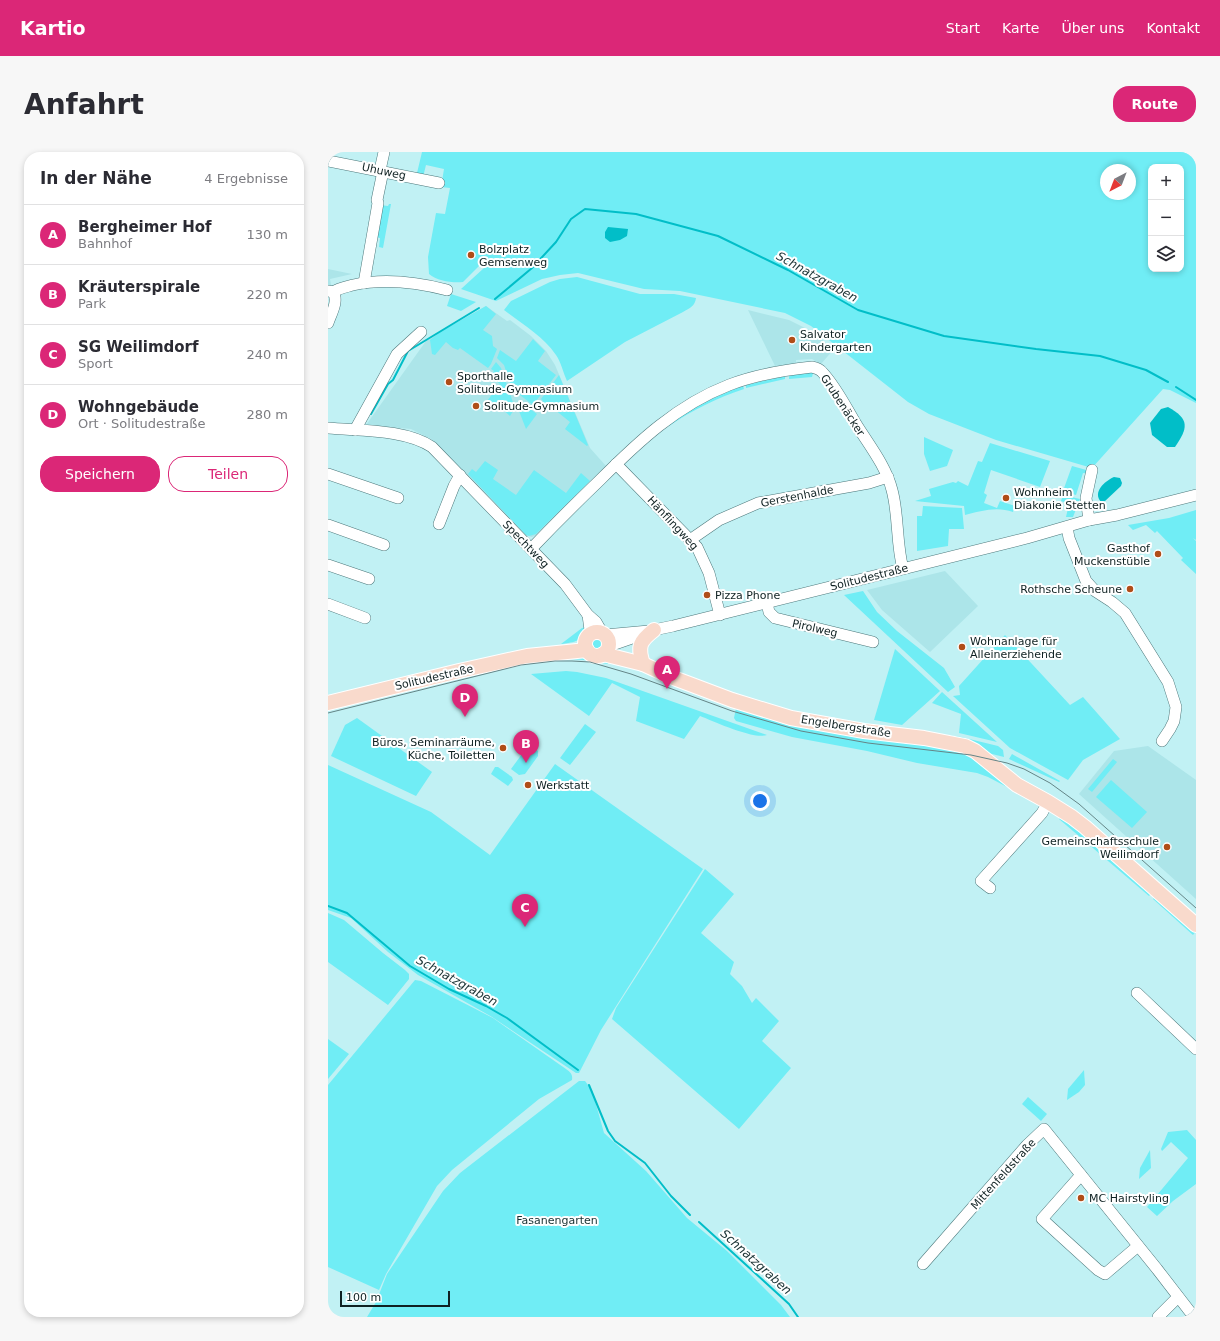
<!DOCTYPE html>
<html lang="de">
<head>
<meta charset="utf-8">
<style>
  :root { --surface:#fff; --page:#f7f7f7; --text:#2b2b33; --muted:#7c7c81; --line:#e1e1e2; --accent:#db2777 }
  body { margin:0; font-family:"DejaVu Sans",sans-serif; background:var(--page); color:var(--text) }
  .controls { position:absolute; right:12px; top:12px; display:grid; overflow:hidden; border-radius:8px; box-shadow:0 2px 6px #0003 }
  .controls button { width:36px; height:36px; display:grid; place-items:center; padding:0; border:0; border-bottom:1px solid var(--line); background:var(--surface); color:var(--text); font:20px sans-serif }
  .compass { position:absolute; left:772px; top:12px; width:36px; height:36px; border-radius:50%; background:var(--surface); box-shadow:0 2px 6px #0003; rotate:222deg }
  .scale { position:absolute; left:12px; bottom:10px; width:110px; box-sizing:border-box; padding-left:4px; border:2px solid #0f2122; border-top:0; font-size:11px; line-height:14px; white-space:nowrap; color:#0f2122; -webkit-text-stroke:3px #fff; paint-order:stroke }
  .you { position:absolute; left:432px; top:649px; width:14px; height:14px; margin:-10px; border:3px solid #fff; border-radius:50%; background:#1a73e8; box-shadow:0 0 0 6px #1a73e833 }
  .badge { display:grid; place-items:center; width:26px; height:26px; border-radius:50%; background:var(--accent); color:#fff; font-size:13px; font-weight:700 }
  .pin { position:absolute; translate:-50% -33px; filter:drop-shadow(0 1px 2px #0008) }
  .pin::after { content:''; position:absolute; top:21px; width:14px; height:12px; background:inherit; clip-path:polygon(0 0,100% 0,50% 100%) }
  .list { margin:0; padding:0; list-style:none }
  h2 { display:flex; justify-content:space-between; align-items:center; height:52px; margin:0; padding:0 16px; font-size:17px }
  h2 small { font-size:13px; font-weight:400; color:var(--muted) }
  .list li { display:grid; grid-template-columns:26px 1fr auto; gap:12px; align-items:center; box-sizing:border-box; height:60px; padding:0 16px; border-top:1px solid var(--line) }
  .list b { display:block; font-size:15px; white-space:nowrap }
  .list p { margin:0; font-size:13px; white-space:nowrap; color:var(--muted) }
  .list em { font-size:13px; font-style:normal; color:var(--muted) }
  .actions { display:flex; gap:8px; padding:12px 16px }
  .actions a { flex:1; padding:9px 0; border:1px solid var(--accent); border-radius:16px; text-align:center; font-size:14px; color:var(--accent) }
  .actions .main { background:var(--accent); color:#fff }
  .icon { flex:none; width:22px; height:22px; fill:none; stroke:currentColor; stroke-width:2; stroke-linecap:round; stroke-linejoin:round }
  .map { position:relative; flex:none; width:868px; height:1165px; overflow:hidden; border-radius:16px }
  header { display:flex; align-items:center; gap:24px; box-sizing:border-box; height:56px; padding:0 20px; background:var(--accent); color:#fff }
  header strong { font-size:19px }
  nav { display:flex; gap:22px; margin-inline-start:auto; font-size:14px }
  .intro { display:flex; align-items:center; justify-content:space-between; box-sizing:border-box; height:96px; padding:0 24px }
  h1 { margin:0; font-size:28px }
  .button { padding:10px 18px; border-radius:16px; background:var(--accent); color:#fff; font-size:14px; font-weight:700 }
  main { display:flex; gap:24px; padding:0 24px }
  aside { flex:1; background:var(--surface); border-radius:16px; box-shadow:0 2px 6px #0003 }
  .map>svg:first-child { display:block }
  .built { fill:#ace5e9 }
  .green { fill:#70edf5; fill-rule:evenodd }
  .water { fill:#01bec8 }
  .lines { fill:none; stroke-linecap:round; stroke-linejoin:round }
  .stream { stroke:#01bec8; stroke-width:2 }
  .minor-casing { stroke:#4d787b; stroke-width:12 }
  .major-casing { stroke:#fff; stroke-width:16 }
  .minor { stroke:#fff; stroke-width:11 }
  .major { stroke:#f9dacc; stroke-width:14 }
  .tram { stroke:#648587; stroke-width:1 }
  .poi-dot { fill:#b04d18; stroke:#fff; stroke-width:1.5 }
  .labels { text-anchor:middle; stroke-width:4; stroke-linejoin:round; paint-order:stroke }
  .street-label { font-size:11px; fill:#0f2122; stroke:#fff }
  .poi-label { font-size:11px; fill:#0f2122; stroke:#fff; text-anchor:start }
  .park-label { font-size:11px; fill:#162f30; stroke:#fff }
  .water-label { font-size:12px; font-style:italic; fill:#1a3234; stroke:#fff }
</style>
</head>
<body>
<header>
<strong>Kartio</strong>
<nav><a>Start</a><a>Karte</a><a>Über uns</a><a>Kontakt</a></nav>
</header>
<div class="intro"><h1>Anfahrt</h1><a class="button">Route</a></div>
<main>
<aside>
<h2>In der Nähe<small>4 Ergebnisse</small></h2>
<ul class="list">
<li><span class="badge">A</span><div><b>Bergheimer Hof</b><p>Bahnhof</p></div><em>130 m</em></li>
<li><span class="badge">B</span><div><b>Kräuterspirale</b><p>Park</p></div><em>220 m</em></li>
<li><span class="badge">C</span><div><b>SG Weilimdorf</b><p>Sport</p></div><em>240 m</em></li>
<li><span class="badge">D</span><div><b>Wohngebäude</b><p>Ort · Solitudestraße</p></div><em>280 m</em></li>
</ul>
<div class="actions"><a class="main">Speichern</a><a>Teilen</a></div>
</aside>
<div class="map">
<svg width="868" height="1165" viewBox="0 0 868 1165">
  <rect width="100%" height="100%" fill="#c1f1f4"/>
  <g class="built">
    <polygon points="0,117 24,122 2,127 3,133 0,134"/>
    <polygon points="158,154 179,169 182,168 203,184 218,199 227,213 262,296 278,314 208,383 204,385 197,383 103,287 83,277 38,273 98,189"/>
    <polygon points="420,158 461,168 481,178 506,197 493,212 484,207 468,208 468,212 447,214"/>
    <polygon points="617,419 650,454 602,500 554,458 539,438"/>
    <polygon points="820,594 868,628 868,747 751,642 786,599"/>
  </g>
  <g class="green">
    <path d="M94 0H868V251L842 238 835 237 764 316 668 288 601 262 580 250 483 174 457 161 352 139 316 137 250 121 232 123 214 127 168 149 133 137 156 116 152 113 135 130C124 131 109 129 101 122L100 105 108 61 117 62 122 36 113 35 116 17 98 13 95 25 89 21ZM823 15H853V117H823ZM778 18H802V42H778Z"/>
    <polygon points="61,52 63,52 55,96 51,95 52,86 46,85 52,53 60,54"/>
    <path d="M249 125 312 142H346L368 146C367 154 362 156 355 160L297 190 239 229C235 220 233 210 228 203 215 184 194 172 176 158L183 149 222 130 232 127Z"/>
    <polygon points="123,142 148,150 133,159 119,154"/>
    <polygon points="158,154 168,162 155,178 164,184 165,194 169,197 163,212 160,216 132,196 130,198 125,196 118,190 107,203 104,202 102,188 112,180"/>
    <polygon points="205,187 217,199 210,209 228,223 205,253 184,237 176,213 169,206 172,198 188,209"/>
    <polygon points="168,210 173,216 187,256 182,264 173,256 171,258 159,249 172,232 162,224 166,219 163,217"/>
    <polygon points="482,220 485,221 484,225 461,227 461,223"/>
    <polygon points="231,223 260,293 259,294 237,277 242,270 221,253 214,260 210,257 215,249 213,247"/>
    <polygon points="457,224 457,227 418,236 418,233"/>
    <path d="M415 234 416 237C389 246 364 258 341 274L339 272C363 257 388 243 415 234Z"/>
    <polygon points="195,252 209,262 198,277 191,259"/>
    <polygon points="596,285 625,298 619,314 602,319 596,302"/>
    <path d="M662 291 722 309 712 335 663 318 656 341 659 343 656 351 669 356 672 349 687 354 685 360C669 354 652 359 637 363L636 354 587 349 603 344 601 337 625 330 628 331 630 329 640 334 650 309 654 310Z"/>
    <polygon points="157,309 170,318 165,327 188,343 206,318 238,341 253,321 262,329 208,382 201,384 198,383 140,322 144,317 148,320"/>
    <polygon points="744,314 762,319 762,322 755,321 748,343 735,339"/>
    <polygon points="735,343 752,347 745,365 738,365 741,352 733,349"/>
    <polygon points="595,354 634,356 636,377 621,377 620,394 589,399 589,364 594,364"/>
    <polygon points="868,358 868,388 865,386 868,389 868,422 853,408 855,406 829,379 827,381 818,373 805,378 800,373 841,366"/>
    <polygon points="535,439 549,460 569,479 616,516 627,535 620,540 516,443"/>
    <path d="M259 475C253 490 248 490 233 492L254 476Z"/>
    <polygon points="677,483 742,553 755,545 792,587 755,608 740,628 682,596 625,544 632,543 631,534"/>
    <circle cx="269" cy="492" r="6"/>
    <polygon points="567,497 612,539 574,573 546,568"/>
    <polygon points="255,502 266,507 278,506 280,509 280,512 256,508 228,506"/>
    <path d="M238 519 249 520 278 526 439 583C426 588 385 569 372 564L356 587 308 569 312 545 284 531 261 564 203 522Z"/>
    <polygon points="614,540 669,590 631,581 633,562 604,551"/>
    <polygon points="408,556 638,599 698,645 660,625 649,621 589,611 539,599 464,585 408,569 406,566"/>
    <polygon points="29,566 104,620 88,644 3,604 17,573"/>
    <polygon points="257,572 268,580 242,613 232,606"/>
    <polygon points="585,578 633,585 670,594 675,598 676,605 660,601"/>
    <polygon points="195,589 210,599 210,604 197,622 191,623 183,617 197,598 191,594"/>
    <polygon points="684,602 732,629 731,630 681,607"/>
    <polygon points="785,607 789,610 764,640 760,637"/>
    <polygon points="227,612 375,717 273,878 251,921 248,921 164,865 90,823 60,800 23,766 0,758 0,613 103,660 162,703"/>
    <polygon points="167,615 170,615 184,625 185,628 180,634 163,622"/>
    <polygon points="783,628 819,660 804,676 768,645"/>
    <polygon points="733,664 825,740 821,744 731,667"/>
    <polygon points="377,717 406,742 373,781 406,810 402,822 414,834 424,851 428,846 451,869 434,889 463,916 411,977 284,867 288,856"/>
    <polygon points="828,743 868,779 865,783 825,747"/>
    <polygon points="0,761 16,768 55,801 77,818 81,822 81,827 60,853 0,810"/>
    <path d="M87 828 93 829 165 866 238 917C242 920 245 922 244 928L211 947 124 1018 109 1034 58 1122 51 1138 0 1115V933Z"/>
    <polygon points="0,887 21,902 0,927"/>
    <polygon points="756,918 757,933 751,940 739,948 740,937"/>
    <polygon points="251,929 257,929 264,938 276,981 318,1019 359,1066 399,1099 453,1153 462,1165 39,1165 48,1150 59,1122 115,1039 132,1021"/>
    <polygon points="700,945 719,962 713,969 694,952"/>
    <polygon points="859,978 868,988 868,1032 845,1049 829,1064 819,1055 860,1006 843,990 834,999 833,997 840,980"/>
    <polygon points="822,998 823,1016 811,1027 812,1016"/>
  </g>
  <g class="water">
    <polygon points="280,75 300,77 299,84 292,88 282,90 277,86 277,80"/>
    <path d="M840 255C862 267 860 276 847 295H839L824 283 822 271 833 257Z"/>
    <path d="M786 325 792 326 794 331 793 334 776 350H773C764 340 777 329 786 325Z"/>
  </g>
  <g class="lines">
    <g class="stream">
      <polyline points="167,147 204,116 228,90 243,67 257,57 308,62 390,84 460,118 530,158 616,184 708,197 772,204 818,218 840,230"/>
      <polyline points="848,235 868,248"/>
      <polyline points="43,262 60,232 65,228 80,199 151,156"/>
      <polyline points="0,754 19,761 82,814 121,837 158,854 179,866 250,918"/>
      <polyline points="261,933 280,979 287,989 317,1011 343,1044 362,1063"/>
      <polyline points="371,1070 461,1152 470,1165"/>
    </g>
    <g class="minor-casing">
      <g id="minor">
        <polyline points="0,9 111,31"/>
        <polyline points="52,18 56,0"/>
        <polyline points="36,131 50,51 49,48 54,24 52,18"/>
        <path d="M0 139 5 140C11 136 18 135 25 133 57 126 88 130 119 138"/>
        <path d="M0 171C3 162 11 149 5 140"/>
        <path d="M0 276C32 279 77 277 104 295L237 432 260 463 268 470 275 482"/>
        <polyline points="27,278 69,202 93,180"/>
        <polyline points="288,312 369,395 381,421 392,463"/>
        <polyline points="0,322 70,346"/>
        <polyline points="761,368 758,346 764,318"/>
        <polyline points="111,372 126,334 132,323"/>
        <polyline points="0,373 56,393"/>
        <polyline points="739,375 741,386 758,429 767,439 784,450 797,461 840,530 848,555 846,569 842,577 834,589"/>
        <polyline points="362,388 391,368 430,351 541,331 560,325"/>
        <path d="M203 397C225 374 248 351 272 328 310 290 349 253 401 233 427 223 456 218 484 215 489 216 492 217 495 221 508 235 518 255 528 272 541 293 558 314 564 338 571 364 568 391 575 417"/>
        <polyline points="0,413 41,427"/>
        <polyline points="439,451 441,460 447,466 545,490"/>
        <polyline points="0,452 37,466"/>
        <polyline points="260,463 262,478 261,484"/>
        <polyline points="277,483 321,479 345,474 699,386 761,368 789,363 868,343"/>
        <polyline points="281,494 304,486"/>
        <polyline points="662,736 653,729 714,661 720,650"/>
        <polyline points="809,841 868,897"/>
        <polyline points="753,1023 714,1067 770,1118 777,1122 810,1094"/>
        <polyline points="595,1112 699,993 716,977 829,1117 866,1165"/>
        <polyline points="830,1165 850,1145"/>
      </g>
    </g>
    <g class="major-casing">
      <g id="major">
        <circle cx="269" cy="492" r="12"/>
        <polyline points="275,502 315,512 343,525 404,548 463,566 536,579 596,586 637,594 647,599 689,633 720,650 744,665 757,675 868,773"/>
        <path d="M315 512C309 494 312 489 326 478"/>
        <polyline points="0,551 131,519 199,504 259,498"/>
      </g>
    </g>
    <use href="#minor" class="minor"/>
    <use href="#major" class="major"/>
    <polyline class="tram" points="0,561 193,513 227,509 244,509 262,510 303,522 404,559 473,579 540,591 643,603 679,611 696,617 722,631 751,652 868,756"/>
  </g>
  <g class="poi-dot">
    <circle cx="143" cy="103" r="4"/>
    <circle cx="464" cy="188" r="4"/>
    <circle cx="121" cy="230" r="4"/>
    <circle cx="148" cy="254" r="4"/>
    <circle cx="678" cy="346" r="4"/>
    <circle cx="830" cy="402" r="4"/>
    <circle cx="802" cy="437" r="4"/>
    <circle cx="379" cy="443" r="4"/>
    <circle cx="634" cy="495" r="4"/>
    <circle cx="175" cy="596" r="4"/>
    <circle cx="200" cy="633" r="4"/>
    <circle cx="839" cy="695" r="4"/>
    <circle cx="753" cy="1046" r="4"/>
  </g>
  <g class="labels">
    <g class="street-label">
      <text transform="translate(56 19) rotate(12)" y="4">Uhuweg</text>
      <text transform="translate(515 253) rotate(57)" y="4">Grubenäcker</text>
      <text transform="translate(469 344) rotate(-11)" y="4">Gerstenhalde</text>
      <text transform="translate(345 371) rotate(47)" y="4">Hänflingweg</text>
      <text transform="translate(198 392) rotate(46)" y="4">Spechtweg</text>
      <text transform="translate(541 425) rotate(-14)" y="4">Solitudestraße</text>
      <text transform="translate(487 476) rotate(13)" y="4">Pirolweg</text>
      <text transform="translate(106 525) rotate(-13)" y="4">Solitudestraße</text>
      <text transform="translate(518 574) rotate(9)" y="4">Engelbergstraße</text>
      <text transform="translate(675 1022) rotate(-48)" y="4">Mittenfeldstraße</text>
    </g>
    <g class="poi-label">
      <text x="151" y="101">Bolzplatz<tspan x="151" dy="13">Gemsenweg</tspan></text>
      <text x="472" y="186">Salvator<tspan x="472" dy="13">Kindergarten</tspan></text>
      <text x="129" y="228">Sporthalle<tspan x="129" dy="13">Solitude-Gymnasium</tspan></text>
      <text x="156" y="258">Solitude-Gymnasium</text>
      <text x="686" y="344">Wohnheim<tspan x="686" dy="13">Diakonie Stetten</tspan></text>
      <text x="822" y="400" text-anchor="end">Gasthof<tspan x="822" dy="13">Muckenstüble</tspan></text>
      <text x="794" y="441" text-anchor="end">Rothsche Scheune</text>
      <text x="387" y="447">Pizza Phone</text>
      <text x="642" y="493">Wohnanlage für<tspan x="642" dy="13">Alleinerziehende</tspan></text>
      <text x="167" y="594" text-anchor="end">Büros, Seminarräume,<tspan x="167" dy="13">Küche, Toiletten</tspan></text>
      <text x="208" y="637">Werkstatt</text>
      <text x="831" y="693" text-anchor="end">Gemeinschaftsschule<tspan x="831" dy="13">Weilimdorf</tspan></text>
      <text x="761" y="1050">MC Hairstyling</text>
    </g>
    <g class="park-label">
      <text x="229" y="1072">Fasanengarten</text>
    </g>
    <g class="water-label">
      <text transform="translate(489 125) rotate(29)" y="4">Schnatzgraben</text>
      <text transform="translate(129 829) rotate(29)" y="4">Schnatzgraben</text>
      <text transform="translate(428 1110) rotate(42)" y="4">Schnatzgraben</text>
    </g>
  </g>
</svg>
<div class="controls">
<button>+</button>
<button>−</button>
<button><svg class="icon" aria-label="layers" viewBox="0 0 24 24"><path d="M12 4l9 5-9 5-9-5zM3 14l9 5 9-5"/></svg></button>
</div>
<svg class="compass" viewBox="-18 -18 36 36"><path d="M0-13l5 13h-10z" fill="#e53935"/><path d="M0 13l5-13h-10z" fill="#7c7c81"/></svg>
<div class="scale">100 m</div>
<div class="you"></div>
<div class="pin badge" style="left:339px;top:537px">A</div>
<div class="pin badge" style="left:198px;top:611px">B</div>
<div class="pin badge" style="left:197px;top:775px">C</div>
<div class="pin badge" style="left:137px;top:565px">D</div>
</div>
</main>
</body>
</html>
